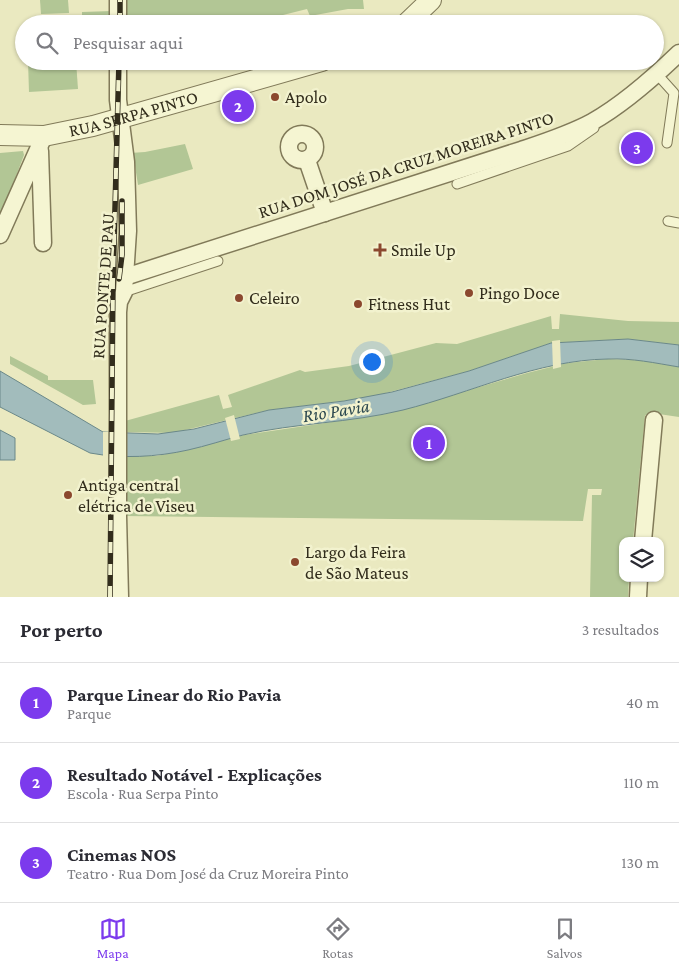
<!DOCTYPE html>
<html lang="pt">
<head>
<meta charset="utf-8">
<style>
  :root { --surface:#fff; --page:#f7f7f7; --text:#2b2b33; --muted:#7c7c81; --line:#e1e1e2; --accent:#7c3aed }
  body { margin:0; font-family:"Crimson Pro",serif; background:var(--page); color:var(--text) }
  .controls { position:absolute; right:15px; bottom:15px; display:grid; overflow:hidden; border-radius:10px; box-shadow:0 1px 4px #0004 }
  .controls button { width:45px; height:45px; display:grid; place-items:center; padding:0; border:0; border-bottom:1px solid var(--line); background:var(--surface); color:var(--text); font:25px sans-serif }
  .you { position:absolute; left:371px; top:361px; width:18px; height:18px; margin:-12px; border:4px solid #fff; border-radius:50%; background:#1a73e8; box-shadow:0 0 0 8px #1a73e833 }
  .badge { display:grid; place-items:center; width:32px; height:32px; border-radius:50%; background:var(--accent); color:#fff; font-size:16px; font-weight:700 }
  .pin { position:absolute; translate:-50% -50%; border:2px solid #fff; box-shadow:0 1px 5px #0006 }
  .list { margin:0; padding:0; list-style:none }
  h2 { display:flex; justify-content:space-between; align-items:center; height:65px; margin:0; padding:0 20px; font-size:21px }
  h2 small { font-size:16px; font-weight:400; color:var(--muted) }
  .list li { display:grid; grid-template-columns:32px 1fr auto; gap:15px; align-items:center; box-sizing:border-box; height:80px; padding:0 20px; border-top:1px solid var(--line) }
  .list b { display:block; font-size:19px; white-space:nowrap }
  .list p { margin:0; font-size:16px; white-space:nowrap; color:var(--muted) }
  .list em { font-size:16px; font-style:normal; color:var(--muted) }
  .icon { flex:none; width:28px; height:28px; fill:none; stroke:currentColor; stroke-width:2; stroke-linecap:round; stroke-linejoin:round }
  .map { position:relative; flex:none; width:679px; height:597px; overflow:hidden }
  .search { position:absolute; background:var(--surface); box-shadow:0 1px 4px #0004; left:15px; right:15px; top:15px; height:55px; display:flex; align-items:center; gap:12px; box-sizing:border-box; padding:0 18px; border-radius:28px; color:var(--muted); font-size:19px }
  .sheet { height:305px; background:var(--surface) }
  nav { display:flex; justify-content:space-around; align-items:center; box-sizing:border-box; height:70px; border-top:1px solid var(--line); background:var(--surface); font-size:14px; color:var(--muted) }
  nav a { display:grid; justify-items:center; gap:2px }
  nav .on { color:var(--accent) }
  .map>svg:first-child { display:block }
  .green { fill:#b2c695 }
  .water { fill:#a2bcbc; stroke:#6a8889 }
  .pier { fill:#eae9c0 }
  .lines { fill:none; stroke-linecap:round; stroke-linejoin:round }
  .service-casing { stroke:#817a59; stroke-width:11 }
  .minor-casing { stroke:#817a59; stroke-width:19 }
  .tertiary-casing { stroke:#817a59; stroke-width:22 }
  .service { stroke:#f5f5d2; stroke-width:9 }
  .minor { stroke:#f5f5d2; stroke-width:16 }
  .tertiary { stroke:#f5f5d2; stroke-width:20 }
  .rail-casing { stroke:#322d1c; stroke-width:5.5 }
  .rail { stroke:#f2f2ce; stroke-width:4; stroke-dasharray:11; stroke-linecap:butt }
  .poi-dot { fill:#8b482e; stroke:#f2f2ce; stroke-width:2 }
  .labels { text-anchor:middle; stroke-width:5; stroke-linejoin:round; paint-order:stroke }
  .poi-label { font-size:18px; fill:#322d1c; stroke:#f2f2ce; text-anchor:start }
  .street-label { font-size:18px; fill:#322d1c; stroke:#f2f2ce }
  .water-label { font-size:19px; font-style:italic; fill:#2d4950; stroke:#f2f2ce }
</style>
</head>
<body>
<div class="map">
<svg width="679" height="597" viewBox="0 0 679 597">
  <rect width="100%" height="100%" fill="#eae9c0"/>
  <g class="green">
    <polygon points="40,0 68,0 69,13 41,14"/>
    <polygon points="125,0 363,0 364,9 348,9 310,16 307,9 263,20 264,24 185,24 184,21 164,21 164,24 125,24"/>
    <polygon points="112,11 111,24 82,24 82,12"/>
    <polygon points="28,61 76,61 78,89 29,92"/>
    <polygon points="185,144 193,169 138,185 135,166 131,165 130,153 145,152"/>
    <polygon points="23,151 24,155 0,219 0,153"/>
    <polygon points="560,314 628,321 679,322 679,345 628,339 551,343 469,371 367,398 269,410 173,433 126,432 125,421 219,395 223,409 232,407 228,395 300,370 305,372 349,366 436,343 457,344 551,316 552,329 559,329"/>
    <polygon points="10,356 48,376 48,380 93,380 96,404 83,405 10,364"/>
    <polygon points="607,359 642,360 679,367 679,417 652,413 651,416 645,415 633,541 623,541 623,578 629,578 628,597 590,597 592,495 601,495 602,489 588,489 583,521 123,516 126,456 156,456 188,450 244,435 386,414 527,373 567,363"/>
  </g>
  <g class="water">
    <path d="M628 339 679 345V367C655 363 632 358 608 359 537 360 471 393 403 410 350 423 295 423 243 435 224 440 206 446 188 450 157 457 122 459 90 453L0 407V371L103 432 158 434 194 429 269 410 344 401 392 392 469 371 551 343Z"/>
    <polygon points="0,430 15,438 15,460 0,460"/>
  </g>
  <g class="pier">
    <polygon points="560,340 561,367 553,369 552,341"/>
    <polygon points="234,415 240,439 231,441 225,418"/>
    <rect x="103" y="432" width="23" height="26"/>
  </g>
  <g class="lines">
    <g class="service-casing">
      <g id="service">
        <polyline points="656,73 674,93 667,143"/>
        <polyline points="457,184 568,146 594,128"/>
        <polyline points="668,221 679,223"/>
        <polyline points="124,292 218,261"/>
      </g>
    </g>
    <g class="minor-casing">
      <g id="minor">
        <polyline points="118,0 118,24"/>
        <polyline points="118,61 118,100 126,162 128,231 124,292 119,302 118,312 118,516 120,597"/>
        <circle cx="302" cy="147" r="13"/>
        <polyline points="40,151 43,243"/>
        <polyline points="307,160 325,213"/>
        <polyline points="0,235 44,136"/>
        <path d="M125 277 521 150C545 142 570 134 592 122 624 104 653 78 679 53"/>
        <polyline points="643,541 654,420"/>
        <polyline points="638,597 639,578"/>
      </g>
    </g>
    <g class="tertiary-casing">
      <g id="tertiary">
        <polyline points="406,24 431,0"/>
        <path id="s1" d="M0 135 44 136 93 126 322 61"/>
      </g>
    </g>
    <use href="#service" class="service"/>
    <use href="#minor" class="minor"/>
    <use href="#tertiary" class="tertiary"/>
    <g class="rail-casing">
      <g id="rail">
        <polyline points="120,24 120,0"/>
        <polyline points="119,279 122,255 122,201"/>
        <polyline points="110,597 113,282 119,61"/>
      </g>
    </g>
    <use href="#rail" class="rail"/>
  </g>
  <g class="poi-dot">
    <circle cx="275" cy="97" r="5"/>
    <path d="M377.5 242.5h5v5h5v5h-5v5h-5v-5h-5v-5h5z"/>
    <circle cx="469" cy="293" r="5"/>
    <circle cx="239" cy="298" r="5"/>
    <circle cx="358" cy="304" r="5"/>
    <circle cx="68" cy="495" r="5"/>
    <circle cx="295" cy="562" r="5"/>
  </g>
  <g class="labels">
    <g class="poi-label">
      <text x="285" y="103">Apolo</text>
      <text x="391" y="256">Smile Up</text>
      <text x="479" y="299">Pingo Doce</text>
      <text x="249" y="304">Celeiro</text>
      <text x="368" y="310">Fitness Hut</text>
      <text x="78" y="491">Antiga central<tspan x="78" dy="21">elétrica de Viseu</tspan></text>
      <text x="305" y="558">Largo da Feira<tspan x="305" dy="21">de São Mateus</tspan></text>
    </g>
    <g class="street-label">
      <text dy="6" stroke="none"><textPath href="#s1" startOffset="136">RUA SERPA PINTO</textPath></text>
      <text transform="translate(406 165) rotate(-18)" y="6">RUA DOM JOSÉ DA CRUZ MOREIRA PINTO</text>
      <text transform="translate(103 286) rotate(-86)" y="6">RUA PONTE DE PAU</text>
    </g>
    <g class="water-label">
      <text transform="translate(336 410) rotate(-9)" y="7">Rio Pavia</text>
    </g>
  </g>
</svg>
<div class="controls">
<button><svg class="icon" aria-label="layers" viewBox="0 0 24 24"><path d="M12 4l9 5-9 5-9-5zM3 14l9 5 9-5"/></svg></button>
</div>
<div class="you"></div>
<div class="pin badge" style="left:429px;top:443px">1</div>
<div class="pin badge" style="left:238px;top:106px">2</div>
<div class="pin badge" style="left:637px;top:148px">3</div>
<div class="search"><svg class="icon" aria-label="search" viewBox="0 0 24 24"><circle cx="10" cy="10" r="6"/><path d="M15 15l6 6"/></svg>Pesquisar aqui</div>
</div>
<section class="sheet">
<h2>Por perto<small>3 resultados</small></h2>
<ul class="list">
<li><span class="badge">1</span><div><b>Parque Linear do Rio Pavia</b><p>Parque</p></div><em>40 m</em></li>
<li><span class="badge">2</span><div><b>Resultado Notável - Explicações</b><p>Escola · Rua Serpa Pinto</p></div><em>110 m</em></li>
<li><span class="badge">3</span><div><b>Cinemas NOS</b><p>Teatro · Rua Dom José da Cruz Moreira Pinto</p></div><em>130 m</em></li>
</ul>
</section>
<nav>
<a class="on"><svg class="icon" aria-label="map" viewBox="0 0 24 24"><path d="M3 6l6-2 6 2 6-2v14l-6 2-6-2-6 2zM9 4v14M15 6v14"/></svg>Mapa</a>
<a><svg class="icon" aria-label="directions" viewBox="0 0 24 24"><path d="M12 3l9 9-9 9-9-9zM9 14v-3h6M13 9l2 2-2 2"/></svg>Rotas</a>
<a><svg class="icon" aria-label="saved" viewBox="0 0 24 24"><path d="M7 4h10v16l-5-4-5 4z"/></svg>Salvos</a>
</nav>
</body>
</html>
